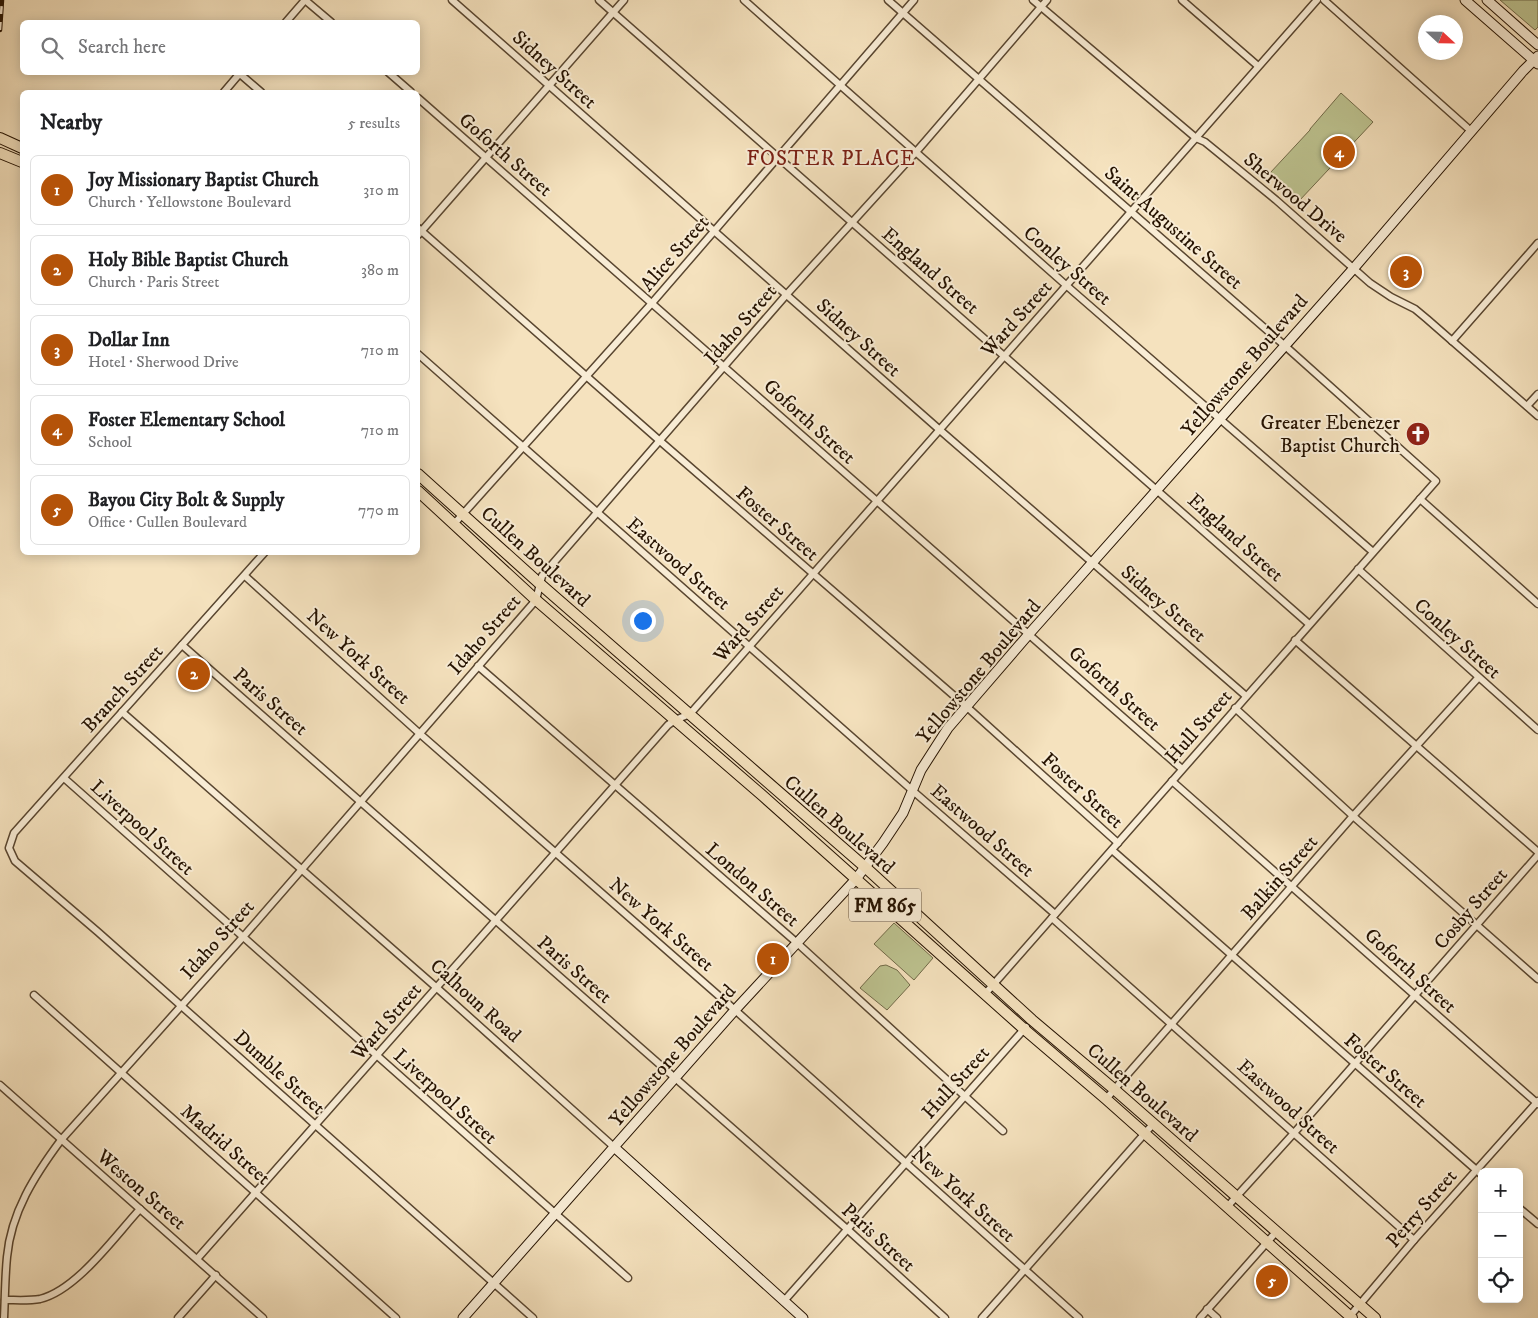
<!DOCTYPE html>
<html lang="en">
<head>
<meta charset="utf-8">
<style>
  :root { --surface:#fff; --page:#f2f2f2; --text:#202124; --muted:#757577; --line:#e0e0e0; --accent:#b45309 }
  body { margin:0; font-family:"IM FELL DW Pica",serif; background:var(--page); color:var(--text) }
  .controls { position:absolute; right:15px; bottom:15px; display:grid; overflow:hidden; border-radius:8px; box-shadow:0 2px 12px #0003 }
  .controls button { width:45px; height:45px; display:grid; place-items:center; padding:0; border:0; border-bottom:1px solid var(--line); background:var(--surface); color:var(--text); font:25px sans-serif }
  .compass { position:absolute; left:1418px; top:15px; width:45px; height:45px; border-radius:50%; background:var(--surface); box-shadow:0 2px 12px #0003; rotate:112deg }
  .you { position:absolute; left:642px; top:620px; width:18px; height:18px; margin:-12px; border:4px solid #fff; border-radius:50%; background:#1a73e8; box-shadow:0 0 0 8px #1a73e833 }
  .badge { display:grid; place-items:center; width:32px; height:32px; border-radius:50%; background:var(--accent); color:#fff; font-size:16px; font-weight:700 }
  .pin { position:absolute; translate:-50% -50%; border:2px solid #fff; box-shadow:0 1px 5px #0006 }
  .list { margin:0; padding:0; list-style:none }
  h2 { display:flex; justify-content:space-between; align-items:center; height:65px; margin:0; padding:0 20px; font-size:21px }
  h2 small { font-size:16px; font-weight:400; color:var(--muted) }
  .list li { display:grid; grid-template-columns:32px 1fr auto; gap:15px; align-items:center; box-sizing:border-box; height:70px; margin:0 10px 10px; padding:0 10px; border:1px solid var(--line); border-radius:8px }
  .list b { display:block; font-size:19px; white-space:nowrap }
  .list p { margin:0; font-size:16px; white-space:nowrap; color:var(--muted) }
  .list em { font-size:16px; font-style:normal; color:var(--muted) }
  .icon { flex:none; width:28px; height:28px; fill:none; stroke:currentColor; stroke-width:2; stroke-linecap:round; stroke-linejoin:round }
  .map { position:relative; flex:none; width:1538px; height:1318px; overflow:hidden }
  .search { position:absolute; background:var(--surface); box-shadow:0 2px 12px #0003; left:20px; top:20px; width:400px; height:55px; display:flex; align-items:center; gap:12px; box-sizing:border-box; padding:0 18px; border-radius:8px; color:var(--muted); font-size:19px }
  .panel { position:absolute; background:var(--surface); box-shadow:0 2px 12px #0003; left:20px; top:90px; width:400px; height:465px; border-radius:8px }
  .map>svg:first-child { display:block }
  .green { fill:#bdc390; stroke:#716a48 }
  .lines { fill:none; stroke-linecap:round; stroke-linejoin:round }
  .street-casing { stroke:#594630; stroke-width:9 }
  .secondary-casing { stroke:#251200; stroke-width:11 }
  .primary-casing { stroke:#251200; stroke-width:12 }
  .street { stroke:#f8ecd5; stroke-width:6 }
  .secondary { stroke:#f8ecd5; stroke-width:9 }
  .primary { stroke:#f5e2be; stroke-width:10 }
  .rail-casing { stroke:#251200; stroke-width:4.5 }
  .rail { stroke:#f8ecd5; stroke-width:2.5; stroke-dasharray:8; stroke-linecap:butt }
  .labels { text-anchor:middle; stroke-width:4; stroke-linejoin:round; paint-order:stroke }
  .shield { fill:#f8ecd5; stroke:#645340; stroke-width:1 }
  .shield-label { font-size:19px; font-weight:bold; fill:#251200 }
  .street-label { font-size:20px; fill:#251200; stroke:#f8ecd5 }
  .poi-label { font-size:20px; fill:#251200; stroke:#f8ecd5; text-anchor:end }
  .neighbourhood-label { font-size:21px; letter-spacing:1px; fill:#7a1f14; stroke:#f8ecd5 }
</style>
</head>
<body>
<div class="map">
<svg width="1538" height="1318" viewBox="0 0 1538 1318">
  <rect width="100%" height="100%" fill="#f5e2be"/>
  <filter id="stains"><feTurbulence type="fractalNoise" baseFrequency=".004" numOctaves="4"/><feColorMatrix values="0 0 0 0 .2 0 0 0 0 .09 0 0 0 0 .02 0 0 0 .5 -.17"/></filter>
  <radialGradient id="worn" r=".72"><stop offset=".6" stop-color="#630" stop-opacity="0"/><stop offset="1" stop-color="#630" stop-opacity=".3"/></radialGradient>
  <g class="green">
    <polygon points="1500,0 1538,0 1538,27 1535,30"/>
    <polygon points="1341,93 1373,122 1299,201 1270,173 1310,130 1310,129"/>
    <polygon points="894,923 933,958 914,980 874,944"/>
    <polygon points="886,965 897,970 910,985 887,1010 860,988 880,966"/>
  </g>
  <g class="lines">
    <g class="street-casing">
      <g id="street">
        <polyline points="305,0 331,22"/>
        <polyline points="452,0 941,431 1246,696"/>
        <polyline points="599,0 1309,624"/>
        <polyline points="744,0 1067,286 1373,552"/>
        <polyline points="888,0 1284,345 1436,481 985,994"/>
        <polyline points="1033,0 1196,138 1205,142 1276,200 1370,283 1391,297 1415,309 1427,319 1538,416"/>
        <polyline points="1182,0 1258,66"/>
        <polyline points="1324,0 1471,131"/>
        <polyline points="286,22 305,0"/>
        <polyline points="388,72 411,92"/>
        <polyline points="240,74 261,92"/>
        <polyline points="224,92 241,72"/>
        <polyline points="418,98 1182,769"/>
        <polyline points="418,228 660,441 967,707 1118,843"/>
        <polyline points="418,235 624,0"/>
        <polyline points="1452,341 1538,243"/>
        <polyline points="418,354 913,791 1055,914"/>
        <polyline points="1527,406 1538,394"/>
        <polyline points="1420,499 1538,604"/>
        <polyline points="454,524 652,303 914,0"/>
        <polyline points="265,552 14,833 9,848 15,861 98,932 533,1318"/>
        <polyline points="1358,569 1538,730"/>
        <polyline points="245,576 419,733 735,1010 1079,1318"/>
        <polyline points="1295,640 1538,852"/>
        <polyline points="182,645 847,1229 945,1318"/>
        <polyline points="478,666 796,942 1003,1131"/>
        <polyline points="1235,708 1353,816 1538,979"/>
        <polyline points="122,712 437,988 614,1147"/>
        <polyline points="64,778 628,1278"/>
        <polyline points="1172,781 1538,1104"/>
        <polyline points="1112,850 1482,1175"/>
        <polyline points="1052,918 1414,1240"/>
        <polyline points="34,995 396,1318"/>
        <polyline points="0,1085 263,1318"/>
        <polyline points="1106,1099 1353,816 1478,678"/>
        <polyline points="1227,1207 1294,1133 1538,855"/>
        <polyline points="1519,1208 1538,1224"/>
        <polyline points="197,1259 668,725 675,720 690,714 1317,0"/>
        <path d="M5 1300C16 1300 29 1301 40 1299 77 1290 115 1236 140 1209"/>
        <polyline points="784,1301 1026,1027"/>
        <polyline points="1207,1309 1217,1318"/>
        <polyline points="1350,1316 1414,1240 1538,1101"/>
        <path d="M4 1318C5 1298 5 1277 7 1257 11 1212 35 1175 61 1140L243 937 536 600 542 576 787 294 916 152 1047 0"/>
        <polyline points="178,1318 216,1275"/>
        <polyline points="982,1318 1154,1123"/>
        <polyline points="1200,1318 1277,1231"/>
      </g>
    </g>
    <g class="secondary-casing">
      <g id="secondary">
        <polyline points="1465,0 1538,64"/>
        <polyline points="1487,0 1538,45"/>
        <polyline points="614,1147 803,1318"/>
        <polyline points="463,1318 735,1010 856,879 883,843 903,813 921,770 948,728 1029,634 1354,268 1523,71 1538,56"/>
      </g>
    </g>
    <g class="primary-casing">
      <g id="primary">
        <polyline points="0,138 22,148"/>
        <polyline points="0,153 22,162"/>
        <polyline points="418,474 539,583 865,867 1032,1020 1115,1090 1375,1318"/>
        <polyline points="418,491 536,600 763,796 1024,1029 1106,1099 1352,1318"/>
      </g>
    </g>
    <use href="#street" class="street"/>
    <use href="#secondary" class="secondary"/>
    <use href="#primary" class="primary"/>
    <g class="rail-casing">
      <polyline id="rail" points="0,30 2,0"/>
    </g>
    <use href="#rail" class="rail"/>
  </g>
  <defs>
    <g id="church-disc" transform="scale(1.25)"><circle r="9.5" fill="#8f2418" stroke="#f8ecd5"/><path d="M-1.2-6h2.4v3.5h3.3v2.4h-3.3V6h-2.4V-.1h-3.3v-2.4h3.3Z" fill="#fff"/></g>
  </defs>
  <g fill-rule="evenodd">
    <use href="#church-disc" x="1418" y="434"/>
  </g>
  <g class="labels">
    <rect class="shield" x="849" y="888.5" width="72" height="33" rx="4"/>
    <g class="shield-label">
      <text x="885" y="912">FM 865</text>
    </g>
    <g class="street-label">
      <text transform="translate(555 69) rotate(42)" y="7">Sidney Street</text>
      <text transform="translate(506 154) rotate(41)" y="7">Goforth Street</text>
      <text transform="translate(1296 197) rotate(40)" y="7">Sherwood Drive</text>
      <text transform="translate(1174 227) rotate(41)" y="7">Saint Augustine Street</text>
      <text transform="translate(674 253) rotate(-49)" y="7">Alice Street</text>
      <text transform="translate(1068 265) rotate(41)" y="7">Conley Street</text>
      <text transform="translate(931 270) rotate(41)" y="7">England Street</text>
      <text transform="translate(1016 318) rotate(-48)" y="7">Ward Street</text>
      <text transform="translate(740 324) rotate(-49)" y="7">Idaho Street</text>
      <text transform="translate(859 337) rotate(42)" y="7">Sidney Street</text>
      <text transform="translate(1244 365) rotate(-49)" y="7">Yellowstone Boulevard</text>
      <text transform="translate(810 421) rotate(42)" y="7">Goforth Street</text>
      <text transform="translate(778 523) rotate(41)" y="7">Foster Street</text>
      <text transform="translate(1236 537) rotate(42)" y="7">England Street</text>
      <text transform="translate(536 556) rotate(42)" y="7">Cullen Boulevard</text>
      <text transform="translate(679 563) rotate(41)" y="7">Eastwood Street</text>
      <text transform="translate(1164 603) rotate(41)" y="7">Sidney Street</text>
      <text transform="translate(748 623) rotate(-49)" y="7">Ward Street</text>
      <text transform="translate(484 634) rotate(-49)" y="7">Idaho Street</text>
      <text transform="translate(1458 638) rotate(42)" y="7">Conley Street</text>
      <text transform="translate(359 656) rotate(42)" y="7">New York Street</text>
      <text transform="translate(978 671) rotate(-50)" y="7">Yellowstone Boulevard</text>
      <text transform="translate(122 688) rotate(-48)" y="7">Branch Street</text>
      <text transform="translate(1115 688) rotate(42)" y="7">Goforth Street</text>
      <text transform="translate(271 701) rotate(41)" y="7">Paris Street</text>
      <text transform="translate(1198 726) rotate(-49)" y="7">Hull Street</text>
      <text transform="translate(1083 790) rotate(42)" y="7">Foster Street</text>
      <text transform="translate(840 824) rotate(41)" y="7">Cullen Boulevard</text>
      <text transform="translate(143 827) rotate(42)" y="7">Liverpool Street</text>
      <text transform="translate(983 830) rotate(41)" y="7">Eastwood Street</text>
      <text transform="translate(1279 877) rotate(-49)" y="7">Balkin Street</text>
      <text transform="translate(753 884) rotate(41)" y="7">London Street</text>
      <text transform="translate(1470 908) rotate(-49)" y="7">Cosby Street</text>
      <text transform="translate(662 924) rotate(41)" y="7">New York Street</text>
      <text transform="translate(217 939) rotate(-48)" y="7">Idaho Street</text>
      <text transform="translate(575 969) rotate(41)" y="7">Paris Street</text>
      <text transform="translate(1411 970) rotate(42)" y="7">Goforth Street</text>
      <text transform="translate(476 1000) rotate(42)" y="7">Calhoun Road</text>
      <text transform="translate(386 1021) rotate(-49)" y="7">Ward Street</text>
      <text transform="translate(672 1055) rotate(-49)" y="7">Yellowstone Boulevard</text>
      <text transform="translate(1386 1070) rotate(41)" y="7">Foster Street</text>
      <text transform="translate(280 1072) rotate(42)" y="7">Dumble Street</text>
      <text transform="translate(955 1082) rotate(-48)" y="7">Hull Street</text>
      <text transform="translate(1143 1092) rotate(41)" y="7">Cullen Boulevard</text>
      <text transform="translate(446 1096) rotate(42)" y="7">Liverpool Street</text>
      <text transform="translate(1289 1106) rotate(42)" y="7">Eastwood Street</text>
      <text transform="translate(226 1144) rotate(41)" y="7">Madrid Street</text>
      <text transform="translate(142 1189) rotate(41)" y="7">Weston Street</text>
      <text transform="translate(964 1194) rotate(42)" y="7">New York Street</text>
      <text transform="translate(1421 1208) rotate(-49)" y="7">Perry Street</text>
      <text transform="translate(879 1237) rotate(42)" y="7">Paris Street</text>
    </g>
    <g class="poi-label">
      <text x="1400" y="429">Greater Ebenezer<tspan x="1400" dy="23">Baptist Church</tspan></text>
    </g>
    <g class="neighbourhood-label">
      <text x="831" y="165">FOSTER PLACE</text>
    </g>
  </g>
  <rect width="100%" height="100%" filter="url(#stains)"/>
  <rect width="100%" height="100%" fill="url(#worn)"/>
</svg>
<div class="controls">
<button>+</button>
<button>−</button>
<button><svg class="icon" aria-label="locate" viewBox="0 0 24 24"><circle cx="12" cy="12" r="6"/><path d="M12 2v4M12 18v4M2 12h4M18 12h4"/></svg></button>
</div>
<svg class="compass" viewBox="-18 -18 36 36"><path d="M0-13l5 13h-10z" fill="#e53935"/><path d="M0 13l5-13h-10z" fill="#757577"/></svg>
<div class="you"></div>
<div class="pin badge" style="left:773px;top:959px">1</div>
<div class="pin badge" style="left:194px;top:674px">2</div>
<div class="pin badge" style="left:1406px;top:272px">3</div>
<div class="pin badge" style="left:1339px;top:152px">4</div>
<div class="pin badge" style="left:1272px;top:1281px">5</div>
<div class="search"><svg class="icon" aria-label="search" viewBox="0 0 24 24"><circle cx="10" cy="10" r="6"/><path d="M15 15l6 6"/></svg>Search here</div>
<section class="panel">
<h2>Nearby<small>5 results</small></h2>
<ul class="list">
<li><span class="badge">1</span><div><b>Joy Missionary Baptist Church</b><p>Church · Yellowstone Boulevard</p></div><em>310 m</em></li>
<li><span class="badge">2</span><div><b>Holy Bible Baptist Church</b><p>Church · Paris Street</p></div><em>380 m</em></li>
<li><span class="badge">3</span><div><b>Dollar Inn</b><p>Hotel · Sherwood Drive</p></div><em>710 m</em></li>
<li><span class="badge">4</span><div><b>Foster Elementary School</b><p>School</p></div><em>710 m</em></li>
<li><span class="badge">5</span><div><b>Bayou City Bolt &amp; Supply</b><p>Office · Cullen Boulevard</p></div><em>770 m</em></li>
</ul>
</section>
</div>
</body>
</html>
